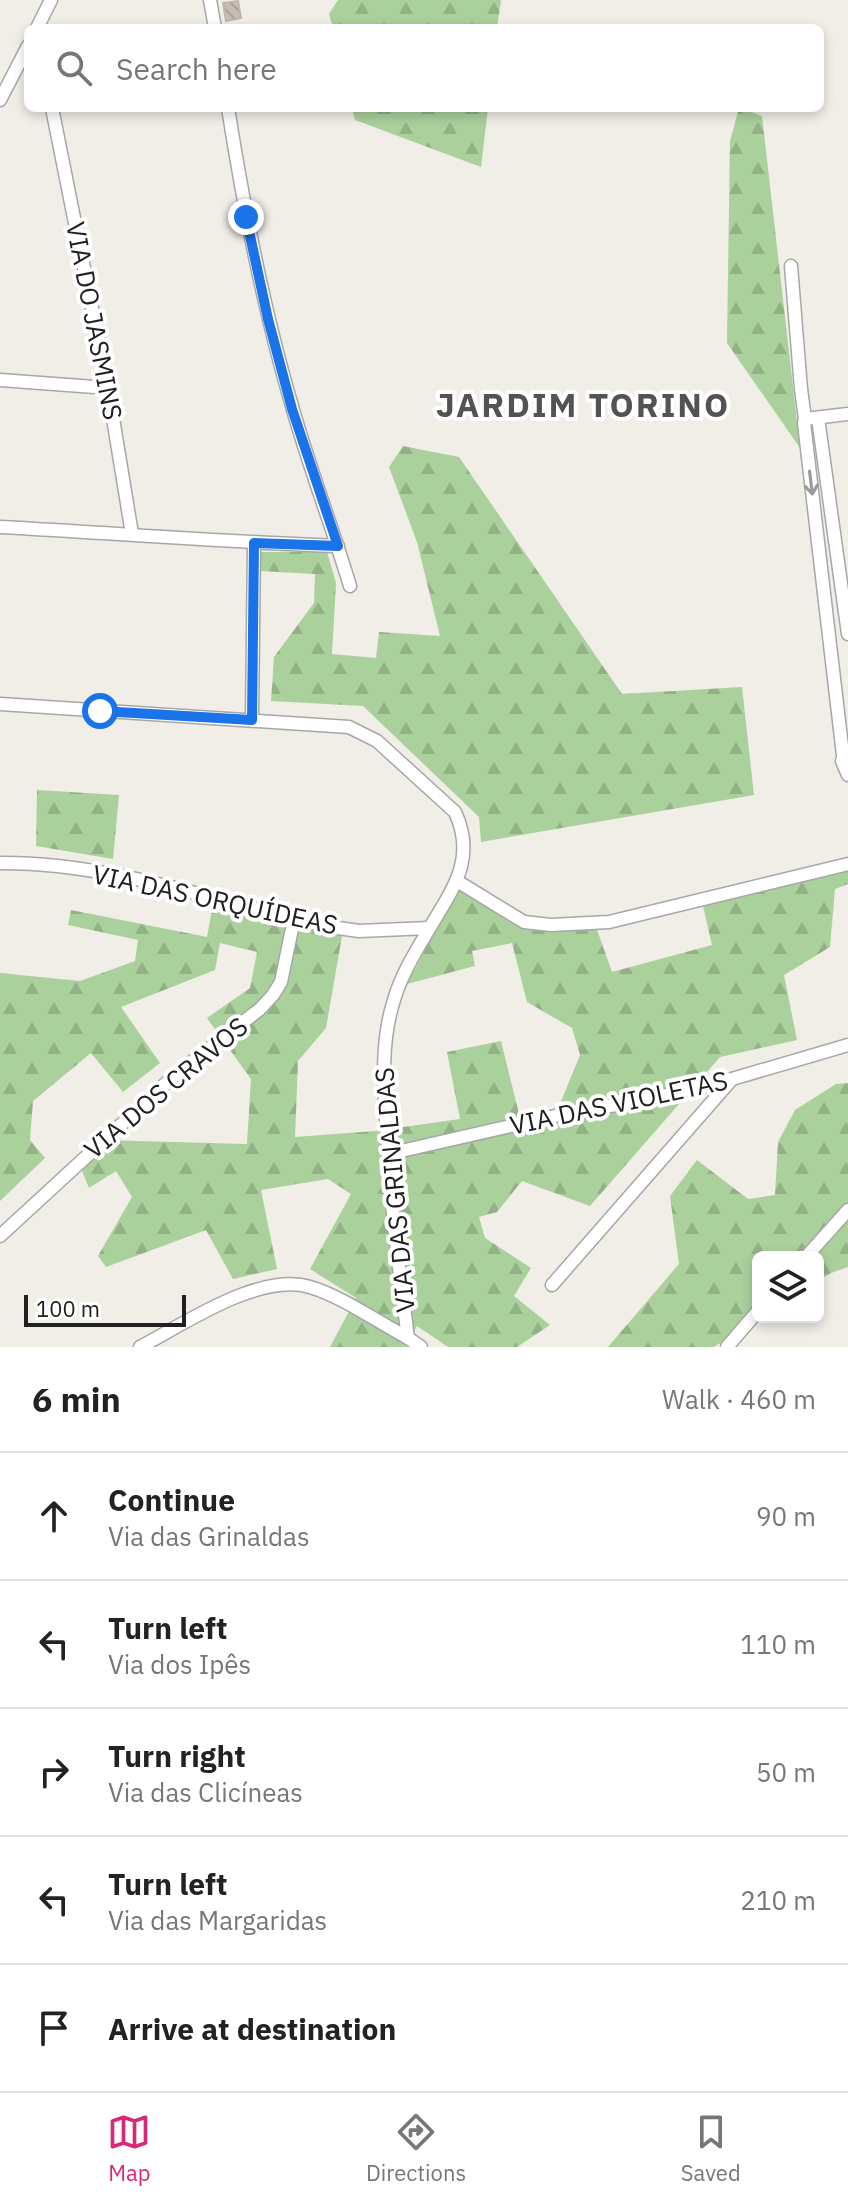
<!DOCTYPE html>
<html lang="en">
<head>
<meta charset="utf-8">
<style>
  :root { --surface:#fff; --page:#f6f6f6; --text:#222; --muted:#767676; --line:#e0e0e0; --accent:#db2777 }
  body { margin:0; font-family:"IBM Plex Sans",sans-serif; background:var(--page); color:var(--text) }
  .controls { position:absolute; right:24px; bottom:24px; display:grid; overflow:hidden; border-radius:12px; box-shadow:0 4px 12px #0003 }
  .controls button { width:72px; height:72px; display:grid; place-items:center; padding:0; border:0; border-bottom:2px solid var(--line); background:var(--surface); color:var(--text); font:40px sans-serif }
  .scale { position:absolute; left:24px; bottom:20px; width:162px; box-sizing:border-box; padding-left:8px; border:4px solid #202020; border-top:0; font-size:22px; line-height:28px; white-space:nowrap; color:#202020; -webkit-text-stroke:6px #fff; paint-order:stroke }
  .stop { position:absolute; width:24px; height:24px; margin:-18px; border:6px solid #1a73e8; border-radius:50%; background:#fff }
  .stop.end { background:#1a73e8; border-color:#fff; box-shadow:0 2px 8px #0008 }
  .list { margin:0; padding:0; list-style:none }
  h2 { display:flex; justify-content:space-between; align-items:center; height:104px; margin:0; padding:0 32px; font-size:34px }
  h2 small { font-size:26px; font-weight:400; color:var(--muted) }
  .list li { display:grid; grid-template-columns:52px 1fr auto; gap:24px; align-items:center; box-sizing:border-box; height:128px; padding:0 32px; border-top:2px solid var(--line) }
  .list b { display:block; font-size:30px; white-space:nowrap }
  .list p { margin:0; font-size:26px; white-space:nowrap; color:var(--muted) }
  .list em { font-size:26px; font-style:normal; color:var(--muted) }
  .icon { flex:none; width:44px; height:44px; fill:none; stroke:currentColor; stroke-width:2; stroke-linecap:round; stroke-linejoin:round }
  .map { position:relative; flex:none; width:848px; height:1347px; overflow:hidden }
  .search { position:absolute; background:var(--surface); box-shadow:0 4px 12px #0003; left:24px; right:24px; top:24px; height:88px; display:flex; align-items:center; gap:20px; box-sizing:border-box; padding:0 28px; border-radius:12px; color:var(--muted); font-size:30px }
  .sheet { height:744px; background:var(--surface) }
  nav { display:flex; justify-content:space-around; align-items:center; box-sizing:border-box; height:112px; border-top:2px solid var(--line); background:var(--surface); font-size:22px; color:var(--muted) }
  nav a { display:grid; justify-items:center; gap:4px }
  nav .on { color:var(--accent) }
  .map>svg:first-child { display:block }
  .forest { fill:url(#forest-firs) }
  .building { fill:url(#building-back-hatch); stroke:#c2b5a9; stroke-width:2 }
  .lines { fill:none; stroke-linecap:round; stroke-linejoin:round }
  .minor-casing { stroke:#a7a7a7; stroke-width:15 }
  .minor { stroke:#fff; stroke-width:12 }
  .oneway { stroke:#9b9b9b }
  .route { stroke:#1a73e8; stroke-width:10 }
  .labels { text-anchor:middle; stroke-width:8; stroke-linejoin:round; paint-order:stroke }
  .street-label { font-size:26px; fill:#202020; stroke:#fff }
  .district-label { font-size:34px; font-weight:bold; letter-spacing:2px; fill:#535353; stroke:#fff }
</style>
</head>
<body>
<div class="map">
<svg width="848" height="1347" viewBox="0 0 848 1347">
  <defs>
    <pattern id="forest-firs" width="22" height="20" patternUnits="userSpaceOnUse" patternTransform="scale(2)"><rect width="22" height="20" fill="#aad09c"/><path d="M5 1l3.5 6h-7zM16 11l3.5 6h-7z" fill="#92b286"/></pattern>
    <pattern id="building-back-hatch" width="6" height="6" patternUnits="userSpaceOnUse" patternTransform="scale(2)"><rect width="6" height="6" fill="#c5bdb6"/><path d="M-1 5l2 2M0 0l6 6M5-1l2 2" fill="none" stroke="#a9a29c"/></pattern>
  </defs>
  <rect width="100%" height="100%" fill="#f1ede7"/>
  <g class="forest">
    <polygon points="338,0 501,0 497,28 333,28 329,14"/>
    <polygon points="352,108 488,108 481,167 355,120"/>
    <polygon points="739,108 762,116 800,448 727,343 730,141"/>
    <polygon points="403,446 459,457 622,694 742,687 754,795 481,842 479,817 363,706 271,701 274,657 314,603 315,574 260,571 261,552 327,552 336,583 332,654 376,658 379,632 440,636 417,542 389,467"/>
    <polygon points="37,790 119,795 113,859 36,846"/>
    <polygon points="848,866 848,884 835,889 830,947 784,975 797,1040 720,1057 590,1206 522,1181 497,1212 479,1217 485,1238 531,1268 514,1296 550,1325 517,1347 448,1347 417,1326 406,1347 330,1347 356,1298 310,1269 351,1194 328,1179 261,1190 277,1269 233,1279 206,1230 106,1267 98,1256 132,1197 116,1171 89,1188 82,1171 100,1140 247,1144 251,1079 207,1018 250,988 257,952 220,943 215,970 121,1007 160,1063 123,1092 91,1053 33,1101 30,1140 45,1158 0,1201 0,973 80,981 135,961 138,940 68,925 71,910 207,937 213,904 343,930 326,1028 298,1061 295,1137 375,1131 460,1119 447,1052 501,1041 523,1130 553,1121 580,1055 572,1028 527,1002 512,943 472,951 475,966 407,984 457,889 522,927 596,927 612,972 712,945 702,902"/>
    <polygon points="848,1083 848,1267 831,1273 818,1281 818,1257 758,1257 758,1317 761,1317 714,1347 608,1347 679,1264 670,1196 697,1160 748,1199 775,1195 778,1142 795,1110 836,1084"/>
  </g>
  <polygon class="building" points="238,1 241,18 226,21 223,3"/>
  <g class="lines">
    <g class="minor-casing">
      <g id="minor">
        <polyline points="210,0 215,28"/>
        <polyline points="37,28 51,0"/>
        <polyline points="0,100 28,46"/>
        <polyline points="52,108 108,388 132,534"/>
        <path d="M228 108C244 209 263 308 292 406 309 467 332 526 350 586"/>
        <polyline points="791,266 801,389 805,419"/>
        <polyline points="0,380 108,388"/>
        <polyline points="818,418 848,634"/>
        <path d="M0 527C113 533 225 542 338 546"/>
        <path d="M0 704 349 727 377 741 455 812C477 859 452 890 429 929 416 951 401 975 394 1000 380 1043 384 1088 387 1132 390 1201 399 1269 408 1338L421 1347"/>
        <polyline points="252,720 254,543"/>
        <polyline points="846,749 842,761 848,775"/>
        <polyline points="843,755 804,423 805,419 848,414"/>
        <path d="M0 863C111 862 223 904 331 927L359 931 429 928"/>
        <polyline points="457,881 524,922 551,925 609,922 848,864"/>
        <polyline points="388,1154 568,1113 646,1100 732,1079 848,1045"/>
        <polyline points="0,1236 175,1075 260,1009 273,995 281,982 294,919"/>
        <polyline points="806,1257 848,1210"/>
        <polyline points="552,1285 732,1079"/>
        <path d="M140 1347C184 1324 259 1272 310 1287 341 1296 378 1322 408 1338"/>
        <polyline points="727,1347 758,1311"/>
      </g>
    </g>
    <use href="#minor" class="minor"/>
  </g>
  <defs><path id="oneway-shaft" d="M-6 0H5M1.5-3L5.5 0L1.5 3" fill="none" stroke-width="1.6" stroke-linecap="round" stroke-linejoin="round" transform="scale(2)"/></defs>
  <use class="oneway" href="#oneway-shaft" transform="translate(811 483) rotate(83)"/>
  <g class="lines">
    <polyline class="route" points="100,711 252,720 254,543 338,546 292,409 268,319 246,217"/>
  </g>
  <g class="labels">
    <g class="street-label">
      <text transform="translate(94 321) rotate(79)" y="9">VIA DO JASMINS</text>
      <text transform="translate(215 900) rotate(12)" y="9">VIA DAS ORQUÍDEAS</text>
      <text transform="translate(166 1088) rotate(-40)" y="9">VIA DOS CRAVOS</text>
      <text transform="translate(619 1103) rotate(-12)" y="9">VIA DAS VIOLETAS</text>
      <text transform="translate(395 1190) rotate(-95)" y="9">VIA DAS GRINALDAS</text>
    </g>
    <g class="district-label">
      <text x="583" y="417">JARDIM TORINO</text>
    </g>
  </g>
</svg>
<div class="controls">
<button><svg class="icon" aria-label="layers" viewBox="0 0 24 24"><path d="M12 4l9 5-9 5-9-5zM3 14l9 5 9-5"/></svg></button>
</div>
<div class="scale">100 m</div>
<div class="stop" style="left:100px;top:711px"></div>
<div class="stop end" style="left:246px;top:217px"></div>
<div class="search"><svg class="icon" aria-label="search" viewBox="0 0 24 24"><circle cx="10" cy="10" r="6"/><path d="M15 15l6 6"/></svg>Search here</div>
</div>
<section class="sheet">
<h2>6 min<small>Walk · 460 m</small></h2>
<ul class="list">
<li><svg class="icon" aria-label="ahead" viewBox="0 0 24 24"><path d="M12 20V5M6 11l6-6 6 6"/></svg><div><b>Continue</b><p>Via das Grinaldas</p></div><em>90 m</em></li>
<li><svg class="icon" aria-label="left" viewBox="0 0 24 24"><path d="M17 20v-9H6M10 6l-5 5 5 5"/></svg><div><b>Turn left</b><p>Via dos Ipês</p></div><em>110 m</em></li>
<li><svg class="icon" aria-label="right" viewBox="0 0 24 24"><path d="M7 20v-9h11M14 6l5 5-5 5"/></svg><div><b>Turn right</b><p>Via das Clicíneas</p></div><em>50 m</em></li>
<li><svg class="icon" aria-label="left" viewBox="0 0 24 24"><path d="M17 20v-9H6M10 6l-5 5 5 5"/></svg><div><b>Turn left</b><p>Via das Margaridas</p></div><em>210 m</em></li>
<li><svg class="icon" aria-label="arrive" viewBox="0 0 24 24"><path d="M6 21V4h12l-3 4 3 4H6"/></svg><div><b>Arrive at destination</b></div></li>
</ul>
</section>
<nav>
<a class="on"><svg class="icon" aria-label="map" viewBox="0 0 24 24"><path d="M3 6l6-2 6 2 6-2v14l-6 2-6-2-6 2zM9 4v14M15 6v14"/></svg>Map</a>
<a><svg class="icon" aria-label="directions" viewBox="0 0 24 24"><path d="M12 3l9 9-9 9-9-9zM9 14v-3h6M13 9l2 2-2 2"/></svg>Directions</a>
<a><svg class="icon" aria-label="saved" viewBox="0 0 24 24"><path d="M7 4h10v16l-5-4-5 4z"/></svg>Saved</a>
</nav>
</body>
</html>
